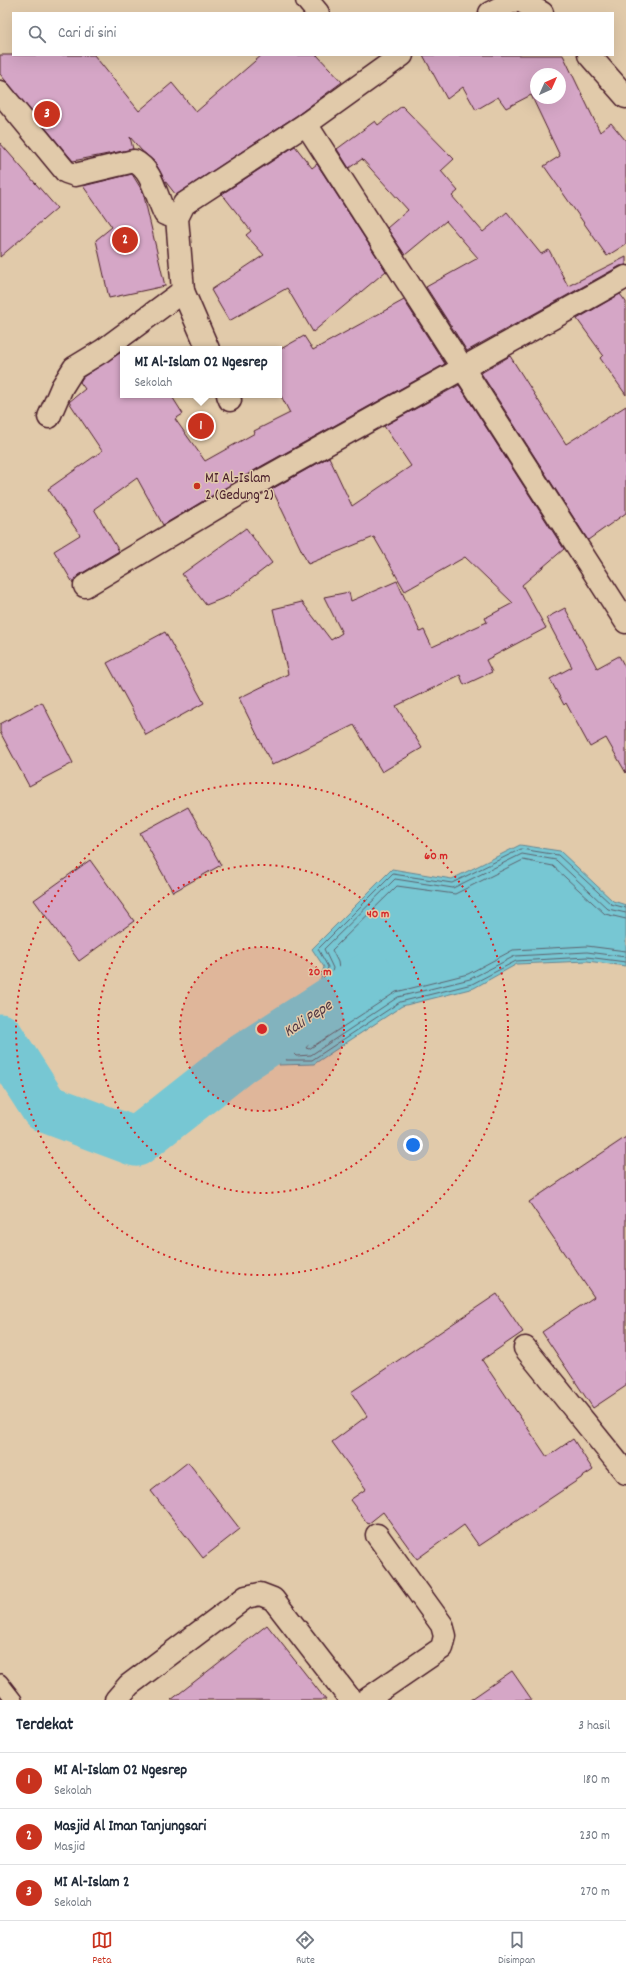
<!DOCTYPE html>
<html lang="id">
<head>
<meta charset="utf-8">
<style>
  :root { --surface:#fff; --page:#f2f2f3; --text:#1f2937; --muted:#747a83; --line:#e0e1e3; --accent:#c8321e }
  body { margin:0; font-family:Dekko,sans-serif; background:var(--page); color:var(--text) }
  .compass { position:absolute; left:530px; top:68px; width:36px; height:36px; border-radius:50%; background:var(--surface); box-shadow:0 4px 16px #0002; rotate:45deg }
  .you { position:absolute; left:413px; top:1145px; width:14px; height:14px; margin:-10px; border:3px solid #fff; border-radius:50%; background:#1a73e8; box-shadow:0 0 0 6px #1a73e833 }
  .badge { display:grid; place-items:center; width:26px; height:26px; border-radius:50%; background:var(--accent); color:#fff; font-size:13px; font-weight:700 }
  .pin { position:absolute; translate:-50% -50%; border:2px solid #fff; box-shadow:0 1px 4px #0006 }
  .popup { position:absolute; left:120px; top:346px; width:162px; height:52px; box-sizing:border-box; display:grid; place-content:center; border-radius:0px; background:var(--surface); filter:drop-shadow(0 1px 3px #0005); font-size:13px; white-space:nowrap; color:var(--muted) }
  .popup b { font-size:15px; color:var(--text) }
  .popup::after { content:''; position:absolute; left:50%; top:100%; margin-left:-8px; border:8px solid transparent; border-top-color:var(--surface) }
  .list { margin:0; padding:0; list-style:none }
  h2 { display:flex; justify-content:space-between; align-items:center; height:52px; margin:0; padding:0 16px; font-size:17px }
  h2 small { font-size:13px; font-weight:400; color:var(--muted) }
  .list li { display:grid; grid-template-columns:26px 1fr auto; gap:12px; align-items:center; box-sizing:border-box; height:56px; padding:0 16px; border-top:1px solid var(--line) }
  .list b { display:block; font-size:15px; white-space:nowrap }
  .list p { margin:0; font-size:13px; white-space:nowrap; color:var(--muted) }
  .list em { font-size:13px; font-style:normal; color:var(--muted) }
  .icon { flex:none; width:22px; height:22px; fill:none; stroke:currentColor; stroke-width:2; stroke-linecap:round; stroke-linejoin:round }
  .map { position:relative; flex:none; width:626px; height:1700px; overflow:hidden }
  .search { position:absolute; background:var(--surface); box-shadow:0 4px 16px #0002; left:12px; right:12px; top:12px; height:44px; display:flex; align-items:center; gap:10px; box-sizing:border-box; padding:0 14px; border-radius:0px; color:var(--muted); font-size:15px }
  .sheet { height:220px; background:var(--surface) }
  nav { display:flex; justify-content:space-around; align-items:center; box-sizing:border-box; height:56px; border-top:1px solid var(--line); background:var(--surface); font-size:11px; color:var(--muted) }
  nav a { display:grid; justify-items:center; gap:2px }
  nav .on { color:var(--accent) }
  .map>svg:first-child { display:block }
  .water { fill:#77c7d3; stroke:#658490 }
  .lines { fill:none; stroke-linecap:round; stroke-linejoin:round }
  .shore { stroke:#5c626e; stroke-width:1 }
  .river { stroke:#77c7d3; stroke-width:49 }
  .building { fill:#d5a6c6; stroke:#4a1f2b; fill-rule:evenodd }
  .lane-casing { stroke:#4a1f2b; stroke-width:18 }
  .street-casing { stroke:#4a1f2b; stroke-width:25 }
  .secondary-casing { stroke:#4a1f2b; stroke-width:25 }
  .lane { stroke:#e1caaa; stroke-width:15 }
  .street { stroke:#e1caaa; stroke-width:22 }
  .secondary { stroke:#e1caaa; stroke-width:22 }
  .ring { fill:none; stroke:#d62828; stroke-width:2; stroke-dasharray:2 4 }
  .poi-dot { fill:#c8321e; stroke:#e1caaa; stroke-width:1.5 }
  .labels { text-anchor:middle; stroke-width:3; stroke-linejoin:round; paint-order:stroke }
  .poi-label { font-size:15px; fill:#4a1f2b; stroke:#e1caaa; text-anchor:start }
  .water-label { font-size:16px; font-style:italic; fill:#513844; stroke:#e1caaa }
  .centre { fill:#d62828; stroke:#e1caaa; stroke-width:2 }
  .ring-label { font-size:12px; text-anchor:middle; font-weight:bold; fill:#d62828; stroke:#e1caaa; stroke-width:3; stroke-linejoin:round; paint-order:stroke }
</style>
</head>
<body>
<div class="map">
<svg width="626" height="1700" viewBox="0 0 626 1700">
  <rect width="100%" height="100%" fill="#e1caaa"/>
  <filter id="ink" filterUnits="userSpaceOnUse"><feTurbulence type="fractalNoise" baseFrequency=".025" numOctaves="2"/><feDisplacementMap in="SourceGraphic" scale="8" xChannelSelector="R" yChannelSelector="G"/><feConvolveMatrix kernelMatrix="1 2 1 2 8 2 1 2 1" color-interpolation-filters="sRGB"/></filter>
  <g filter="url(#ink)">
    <polygon class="water" points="520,845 560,851 613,901 626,905 626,966 587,961 517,964 474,988 402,1006 314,1064 279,1065 285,1049 312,1013 324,967 312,949 392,869 452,879"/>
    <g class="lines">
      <g class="shore">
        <polyline points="626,908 611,904 558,855 521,849 452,883 393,874 318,949 328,967 316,1015 289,1051 286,1060 312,1060 400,1002 472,984 516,961 587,957 626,962"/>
        <polyline points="626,913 608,909 556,860 522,854 453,888 395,879 324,949 333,968 321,1016 294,1054 296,1056 311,1055 398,997 470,979 515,956 587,952 626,957"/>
        <polyline points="626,919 605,914 553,866 523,860 455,894 397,886 332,950 338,962 339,969 326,1019 306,1048 309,1049 396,992 468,974 513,950 587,946 626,951"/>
      </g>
      <polyline class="river" points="0,1038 45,1108 136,1142 240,1060 370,976"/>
    </g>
    <g class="building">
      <polygon points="0,55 94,55 139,111 172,83 196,112 262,55 317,55 342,82 299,114 176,195 165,181 155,162 141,150 130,137 133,149 73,161 0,74"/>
      <path d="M423 55H563L600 132 611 123 626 141V244L607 256 544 166 560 156 531 95 506 108 498 97 476 110 463 87 447 99ZM536 74H560V98H536Z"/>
      <polygon points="402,106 454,159 441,171 458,191 452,196 483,232 507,212 541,254 549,250 568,286 626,257 626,265 620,266 467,351 426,287 478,258 446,221 405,255 387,228 408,210 362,159 349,168 337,149 375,121 378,125"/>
      <polygon points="0,143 57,208 0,257"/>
      <polygon points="295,146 312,168 317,164 386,271 313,332 287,288 229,321 211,290 264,255 246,235 251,231 222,194"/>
      <polygon points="132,174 143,192 165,286 109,298 96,240 112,227 83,186"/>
      <polygon points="620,294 626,302 626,395 600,358 603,355 577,319"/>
      <polygon points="404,300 445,364 260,467 163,525 137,478 94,509 119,551 79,575 73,583 54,551 80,535 48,489 102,451 69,402 85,389 80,382 83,377 123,351 123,395 171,395 183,414 175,419 205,461 255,433 254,431 290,413 279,392 279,350 304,336 313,350"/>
      <polygon points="510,356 566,444 626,406 626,513 588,540 481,373"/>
      <polygon points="459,385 564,549 522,585 546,628 486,660 492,672 464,685 460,675 396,706 422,748 382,772 354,725 272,765 239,698 288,674 273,609 302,602 331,640 342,633 324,597 349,592 351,601 397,581 420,632 424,630 432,647 487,622 485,618 513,603 465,557 405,591 374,537 308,564 272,489 329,457 352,506 411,466 384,426"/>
      <polygon points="246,528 272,563 229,596 206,605 182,574"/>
      <polygon points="565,608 597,668 619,656 626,669 626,773 606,738 590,747 566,703 564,705 550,679 572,667 546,618"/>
      <polygon points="165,632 204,703 146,735 107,663"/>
      <polygon points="42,702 73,763 29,786 0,732 0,724"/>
      <polygon points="188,807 221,865 173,892 140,833"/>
      <polygon points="90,860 134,921 79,961 34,900"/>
      <polygon points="626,1137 626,1386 593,1408 542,1332 594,1297 529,1202"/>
      <polygon points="497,1294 523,1332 482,1360 547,1457 573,1439 593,1470 479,1546 464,1525 417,1559 383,1512 368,1524 350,1500 366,1489 332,1442 367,1416 351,1392"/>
      <polygon points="188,1462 240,1529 203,1558 151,1491"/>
      <polygon points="267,1625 326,1700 171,1700"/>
      <polygon points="512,1671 532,1700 470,1700"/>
    </g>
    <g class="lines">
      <g class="lane-casing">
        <polyline id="lane" points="0,1682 14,1700"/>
      </g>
      <g class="street-casing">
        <g id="street">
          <path d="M0 92 66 172 75 175 134 161C153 170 156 197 165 214L177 218"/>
          <polyline points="306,124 626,622"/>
          <polyline points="208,349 183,291 177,218 184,204 306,124 402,55"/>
          <polyline points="228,395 230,400"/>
          <polyline points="49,417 62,387 74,368 102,351 183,291"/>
          <polyline points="85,586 266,478 626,277"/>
          <polyline points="525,1348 626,1473"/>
          <polyline points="116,1700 129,1685 246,1597 260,1594 273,1599 351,1700"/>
          <polyline points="366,1700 442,1648 445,1636 442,1625 377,1535"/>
        </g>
      </g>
      <g class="secondary-casing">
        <g id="secondary">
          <polyline points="307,0 318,13"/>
          <polyline points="519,0 542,13"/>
          <polyline points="490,13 515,0"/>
          <polyline points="589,55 626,97"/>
        </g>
      </g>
      <use href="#lane" class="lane"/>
      <use href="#street" class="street"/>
      <use href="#secondary" class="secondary"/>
    </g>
  </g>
  <circle cx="262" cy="1029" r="82" fill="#d62828" fill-opacity=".12"/>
  <g class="ring">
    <circle cx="262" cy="1029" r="82"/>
    <circle cx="262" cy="1029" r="164"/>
    <circle cx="262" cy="1029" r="246"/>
  </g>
  <circle class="poi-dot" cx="197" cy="486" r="4"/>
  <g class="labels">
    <g class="poi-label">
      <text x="205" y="482">MI Al-Islam<tspan x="205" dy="17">2 (Gedung 2)</tspan></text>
    </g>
    <g class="water-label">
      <text transform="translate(307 1017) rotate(-33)" y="6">Kali Pepe</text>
    </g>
  </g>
  <circle cx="262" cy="1029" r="6" class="centre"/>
  <g class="ring-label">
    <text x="436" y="859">60 m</text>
    <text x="378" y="917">40 m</text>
    <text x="320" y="975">20 m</text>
  </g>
</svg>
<svg class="compass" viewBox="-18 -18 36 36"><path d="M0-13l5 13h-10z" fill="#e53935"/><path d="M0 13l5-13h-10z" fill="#747a83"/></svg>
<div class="you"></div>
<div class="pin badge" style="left:201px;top:426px">1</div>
<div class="popup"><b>MI Al-Islam 02 Ngesrep</b>Sekolah</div>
<div class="pin badge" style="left:125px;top:240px">2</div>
<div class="pin badge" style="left:47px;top:114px">3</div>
<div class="search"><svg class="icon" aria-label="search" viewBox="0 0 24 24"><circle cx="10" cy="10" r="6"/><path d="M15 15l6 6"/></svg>Cari di sini</div>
</div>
<section class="sheet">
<h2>Terdekat<small>3 hasil</small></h2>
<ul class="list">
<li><span class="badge">1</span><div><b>MI Al-Islam 02 Ngesrep</b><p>Sekolah</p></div><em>180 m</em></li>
<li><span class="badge">2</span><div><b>Masjid Al Iman Tanjungsari</b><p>Masjid</p></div><em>230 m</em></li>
<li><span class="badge">3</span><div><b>MI Al-Islam 2</b><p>Sekolah</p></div><em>270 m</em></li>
</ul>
</section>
<nav>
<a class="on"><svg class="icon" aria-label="map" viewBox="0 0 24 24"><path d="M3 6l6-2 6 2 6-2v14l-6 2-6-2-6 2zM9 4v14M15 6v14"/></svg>Peta</a>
<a><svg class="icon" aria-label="directions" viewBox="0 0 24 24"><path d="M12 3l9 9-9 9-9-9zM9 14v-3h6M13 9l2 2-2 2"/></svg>Rute</a>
<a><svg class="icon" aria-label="saved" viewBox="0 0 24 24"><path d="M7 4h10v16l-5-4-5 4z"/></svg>Disimpan</a>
</nav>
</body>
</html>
